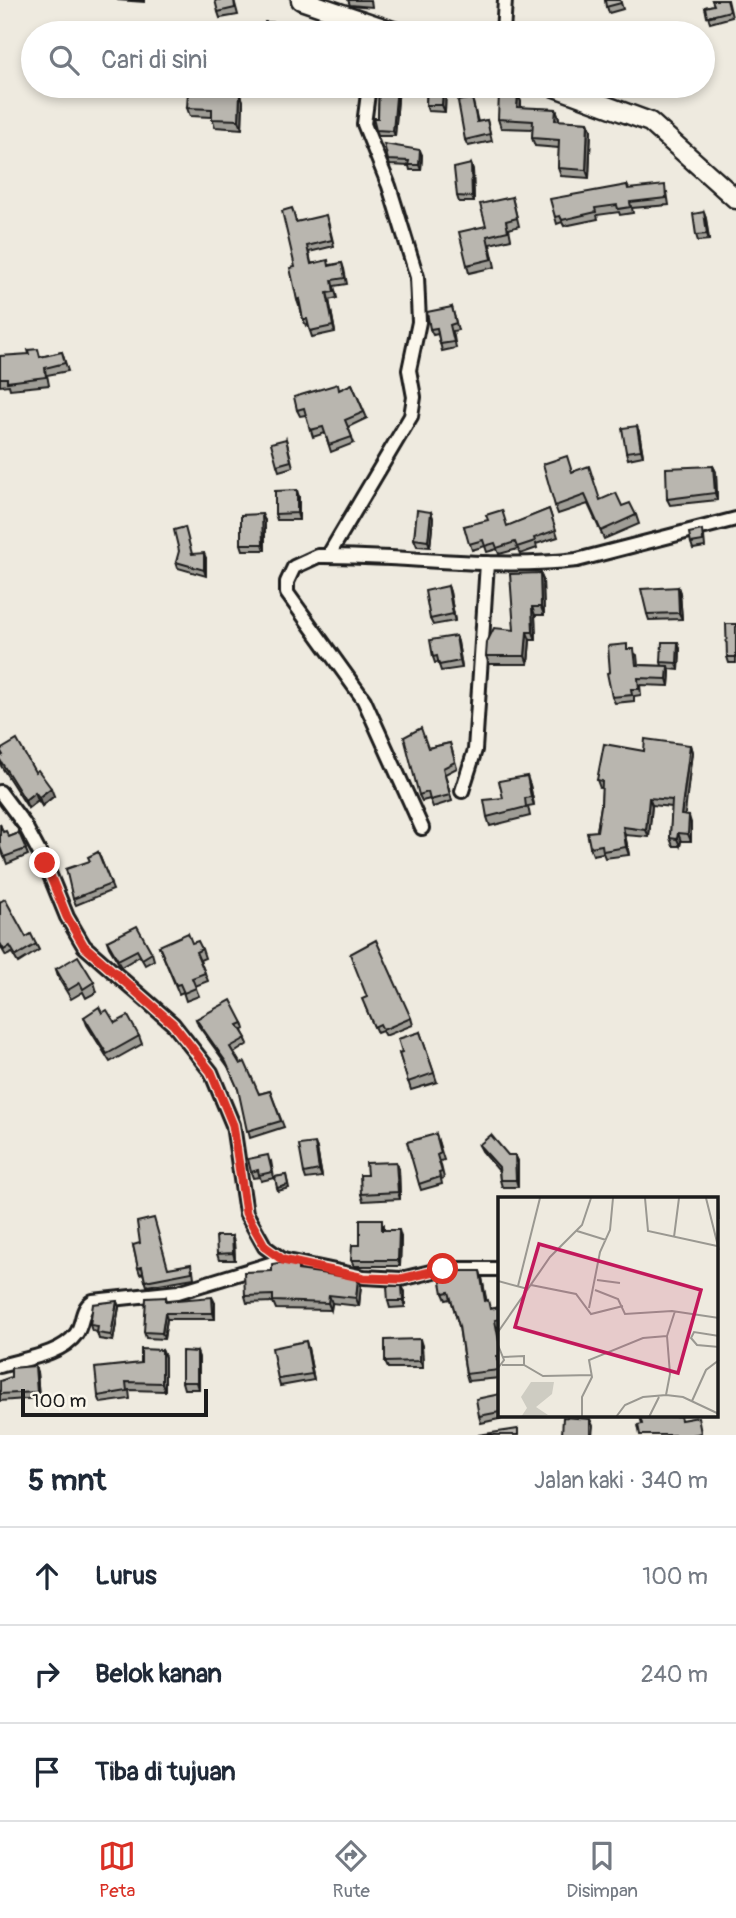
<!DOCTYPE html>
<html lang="id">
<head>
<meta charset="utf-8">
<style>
  :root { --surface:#fff; --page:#f6f6f7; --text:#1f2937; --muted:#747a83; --line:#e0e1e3; --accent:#d93025 }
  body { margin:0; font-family:Pangolin,sans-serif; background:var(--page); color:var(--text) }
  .scale { position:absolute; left:21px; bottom:18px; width:187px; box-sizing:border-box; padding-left:7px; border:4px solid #1c1c1c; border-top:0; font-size:19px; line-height:24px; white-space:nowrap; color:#1c1c1c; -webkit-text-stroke:5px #fbf7ec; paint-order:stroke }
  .stop { position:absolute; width:21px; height:21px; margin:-16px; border:5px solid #d93025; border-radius:50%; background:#fff }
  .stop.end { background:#d93025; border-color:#fff; box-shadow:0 2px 7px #0008 }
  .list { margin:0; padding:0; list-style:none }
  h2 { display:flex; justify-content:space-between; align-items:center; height:91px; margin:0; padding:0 28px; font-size:30px }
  h2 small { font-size:23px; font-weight:400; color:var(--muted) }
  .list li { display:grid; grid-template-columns:46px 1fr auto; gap:21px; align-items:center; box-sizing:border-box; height:98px; padding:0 28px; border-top:2px solid var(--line) }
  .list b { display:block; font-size:26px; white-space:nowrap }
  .list em { font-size:23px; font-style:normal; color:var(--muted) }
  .icon { flex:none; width:38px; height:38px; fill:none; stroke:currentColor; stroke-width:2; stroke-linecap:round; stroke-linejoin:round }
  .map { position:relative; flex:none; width:736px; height:1435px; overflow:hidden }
  .search { position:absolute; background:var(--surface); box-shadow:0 4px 10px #0003; left:21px; right:21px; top:21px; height:77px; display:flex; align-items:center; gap:18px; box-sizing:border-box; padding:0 24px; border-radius:38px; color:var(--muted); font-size:26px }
  .sheet { height:385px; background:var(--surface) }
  nav { display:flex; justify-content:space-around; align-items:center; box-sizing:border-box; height:98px; border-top:2px solid var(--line); background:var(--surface); font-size:19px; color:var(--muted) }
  nav a { display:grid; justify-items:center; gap:4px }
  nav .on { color:var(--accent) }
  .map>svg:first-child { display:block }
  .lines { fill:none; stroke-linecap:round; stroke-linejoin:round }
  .street-casing { stroke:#1c1c1c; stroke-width:18 }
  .secondary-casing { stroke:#1c1c1c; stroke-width:23 }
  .street { stroke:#fbf7ec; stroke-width:12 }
  .secondary { stroke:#fbf7ec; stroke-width:18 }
  .wall { fill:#9f9d96; stroke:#1c1c1c; stroke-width:2 }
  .shaded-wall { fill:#827f7a; stroke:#1c1c1c; stroke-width:2 }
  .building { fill:#b9b6af; stroke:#1c1c1c; stroke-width:2 }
  .route { stroke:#d93025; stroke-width:9 }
  .inset-road { fill:none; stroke:#9a9891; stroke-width:2 }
  .view { fill:#c2185b; fill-opacity:0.15; stroke:#c2185b; stroke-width:3.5 }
  .inset-edge { fill:none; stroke:#1c1c1c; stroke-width:3.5 }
</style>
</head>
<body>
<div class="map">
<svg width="736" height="1435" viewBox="0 0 736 1435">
  <rect width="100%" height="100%" fill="#eeeadf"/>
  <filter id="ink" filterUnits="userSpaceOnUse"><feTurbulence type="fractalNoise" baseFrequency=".0143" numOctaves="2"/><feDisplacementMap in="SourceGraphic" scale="14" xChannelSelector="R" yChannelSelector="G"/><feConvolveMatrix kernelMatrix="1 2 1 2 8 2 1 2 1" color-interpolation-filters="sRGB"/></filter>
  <g filter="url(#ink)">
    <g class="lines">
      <g class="street-casing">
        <g id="street">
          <polyline points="503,33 505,0"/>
          <polyline points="328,556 411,416 414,397 409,370 419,322 417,277 389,186 364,124 369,86"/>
          <polyline points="462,791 475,750 487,563"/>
          <polyline points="0,792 24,824 45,863 67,917 84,946 173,1024 211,1072 233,1125 246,1213 265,1247 283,1260 364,1277 401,1279 443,1269 500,1269"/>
          <path d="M422 828 364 700 287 593V582L294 567 318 556C404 555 490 570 577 560L736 519"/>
          <path d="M0 1366C23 1359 61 1355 76 1334 84 1323 80 1309 93 1301L178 1292 283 1260"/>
        </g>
      </g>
      <g class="secondary-casing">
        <g id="secondary">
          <polyline points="301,0 398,33"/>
          <polyline points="552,86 650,122 736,199"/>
        </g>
      </g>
      <use href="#street" class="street"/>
      <use href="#secondary" class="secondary"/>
    </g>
    <g class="wall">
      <polygon points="117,0 144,0 144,2"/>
      <polygon points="234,0 238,15 220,18 218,12"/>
      <polygon points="348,0 371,0 372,7 350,5"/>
      <polygon points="605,0 620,0 623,9 609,13"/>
      <polygon points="712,0 729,0 728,0 732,17 710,23 705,7 714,5"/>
      <polygon points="379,86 399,86 395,136 378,136 373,118 378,118"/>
      <polygon points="427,86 446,86 445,112 428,111 426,105"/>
      <polygon points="240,93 243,101 242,129 215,127 212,117 190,116 187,108"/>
      <polygon points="518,94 521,102 521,108 556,109 559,118 558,121 588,122 591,130 589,178 561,176 558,168 559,148 535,146 532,138 533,129 501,128 498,119"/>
      <polygon points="472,98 478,122 487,120 492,141 468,146 465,140"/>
      <polygon points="422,155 421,170 410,170 409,166 390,165 388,160"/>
      <polygon points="471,164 473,170 474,202 459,202 457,196"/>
      <polygon points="627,185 629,189 667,192 669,205 632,208 633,213 620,215 619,212 597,215 598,219 564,226 562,222 557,224 555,217"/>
      <polygon points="512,197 519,226 509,229 511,239 490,244 495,267 469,273 467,265 486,226"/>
      <polygon points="292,208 296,222 328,221 334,246 309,252 311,263 330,265 342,263 344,269 347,284 334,286 337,298 329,300 335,332 312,337 308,325 306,326 303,319 300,306 299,306 297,300"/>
      <polygon points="704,212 706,219 709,240 698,241 696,235"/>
      <polygon points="452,307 458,330 453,331 456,348 442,351 438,334 433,335 430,329"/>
      <polygon points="62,352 68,371 47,375 49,385 10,389 9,385 0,386 0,356 41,357"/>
      <polygon points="352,384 367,418 348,427 354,443 331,452 325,433 313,437 306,415 300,416 297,410"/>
      <polygon points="639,432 643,456 628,459 626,452"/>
      <polygon points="286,439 293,467 279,471 277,465"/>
      <polygon points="713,466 716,472 717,500 670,505 667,499"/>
      <polygon points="572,472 600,500 622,506 636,515 639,524 604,539 588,504 558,514 555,506"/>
      <polygon points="299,497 299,520 277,520 275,514"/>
      <polygon points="549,509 558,537 536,544 537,548 520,554 518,549 499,554 497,549 487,552 485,546 472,550 464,526 508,526"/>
      <polygon points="431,512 433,518 430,547 417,546 414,539"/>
      <polygon points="265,521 265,550 243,550 241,544"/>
      <polygon points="704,536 705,547 693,549 691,543"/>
      <polygon points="192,554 206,558 206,576 178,568 176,562"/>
      <polygon points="540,573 543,580 544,615 535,615 536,640 530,640 528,664 489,664 486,656 514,630"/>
      <polygon points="448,586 450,592 455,621 433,625 430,619"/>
      <polygon points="678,587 680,593 682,619 649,620 647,614"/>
      <polygon points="736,624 736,663 729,663 727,657"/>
      <polygon points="456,636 458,642 462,668 441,671 438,662 435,663 433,657"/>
      <polygon points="628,649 637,655 638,665 662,666 661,662 680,649 679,670 669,669 670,672 669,686 640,685 641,695 634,696 634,701 615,703 612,697 610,672"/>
      <polygon points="450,743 457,768 445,774 452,801 433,807 430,799 422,801 419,795 428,748"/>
      <polygon points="690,745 692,752 684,815 691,823 691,841 681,841 680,846 673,846 670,838 672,807 652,805 649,837 625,835 629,855 605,858 603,853 593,855 590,847 597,831 601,806 602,788 600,788 597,780 644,751"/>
      <polygon points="0,750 35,772 54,796 42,806 38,800 28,808 1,766 0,757 2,756"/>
      <polygon points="530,785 534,805 528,806 530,816 490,826 487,817"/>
      <polygon points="0,824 3,832 9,837 19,833 28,855 7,864 2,851 0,852"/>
      <polygon points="98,852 113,890 76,905 73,899 90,861"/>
      <polygon points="0,902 26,937 36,944 39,950 18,963 12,953 6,956 0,946"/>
      <polygon points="107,941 152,953 154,960 145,965 140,956 121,967 109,947"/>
      <polygon points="192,943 202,949 205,958 200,960 208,981 195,986 199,996 186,1001 183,992 179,994 159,946"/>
      <polygon points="56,969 94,982 97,992 86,998 83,992 71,999 59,979"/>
      <polygon points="367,998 411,1018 413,1025 385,1036 382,1031 377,1033 365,1006"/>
      <polygon points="102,1013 115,1023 139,1036 142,1044 110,1062 87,1025 84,1017"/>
      <polygon points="196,1019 243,1023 245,1029 242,1031 248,1044 234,1053 259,1094 270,1091 284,1127 250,1138 239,1091 229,1068 198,1025"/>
      <polygon points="420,1032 437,1082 411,1090 399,1053 402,1052"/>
      <polygon points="436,1134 444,1160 440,1161 444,1178 441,1179 442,1184 421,1190 419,1184"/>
      <polygon points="479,1145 508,1155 515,1155 518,1161 518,1187 502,1187 500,1180 499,1171 482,1151"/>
      <polygon points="317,1149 322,1177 306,1179 304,1173"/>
      <polygon points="271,1161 274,1178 261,1181 260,1177 253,1178 251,1172"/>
      <polygon points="399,1169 400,1199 363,1201 361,1194 367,1175"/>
      <polygon points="286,1175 289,1188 278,1191 275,1177"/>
      <polygon points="384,1225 384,1230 401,1237 400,1266 354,1266 351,1260 360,1245"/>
      <polygon points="232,1236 234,1242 235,1260 219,1260 217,1254"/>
      <polygon points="133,1245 168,1268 193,1270 194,1278 147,1286 143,1273 140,1274 138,1268"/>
      <polygon points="298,1265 300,1270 358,1278 361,1285 359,1306 332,1303 331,1310 276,1309 273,1302 247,1303 245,1296 272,1271"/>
      <polygon points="482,1278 486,1301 491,1309 500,1307 500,1326 497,1327 500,1340 500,1378 468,1381 466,1374 459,1326 451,1299 446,1300 443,1293"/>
      <polygon points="405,1292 405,1307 390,1308 388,1301"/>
      <polygon points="166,1297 167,1301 215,1303 215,1319 167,1319 164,1339 146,1338 144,1332"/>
      <polygon points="119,1307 113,1341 99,1339 97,1332 92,1331 90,1325"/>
      <polygon points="422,1346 423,1368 388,1368 385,1362"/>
      <polygon points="308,1348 314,1380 280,1386 278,1379"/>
      <polygon points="162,1350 165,1357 165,1391 129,1390 130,1399 101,1403 98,1396 141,1363"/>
      <polygon points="197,1352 199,1358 199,1389 184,1389 182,1382"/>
      <polygon points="37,1372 39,1398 0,1401 0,1381"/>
      <polygon points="500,1394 500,1416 512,1416 481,1423 479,1416"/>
    </g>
    <g class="shaded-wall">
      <polygon points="397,86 399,86 395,136 393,131"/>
      <polygon points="443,86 446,86 445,112 442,105"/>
      <polygon points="240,93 243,101 242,129 239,120"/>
      <polygon points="518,94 521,102 520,115 517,107"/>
      <polygon points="556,109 559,118 558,129 555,120"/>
      <polygon points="588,122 591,130 589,178 586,170"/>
      <polygon points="420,150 422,155 421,170 419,165"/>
      <polygon points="471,164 473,170 474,202 472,197"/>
      <polygon points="704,212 706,219 709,240 707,234"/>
      <polygon points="327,293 329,300 335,332 333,326"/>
      <polygon points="637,426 639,432 643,456 641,450"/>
      <polygon points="713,466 716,472 717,500 715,493"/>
      <polygon points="297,490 299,497 299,520 297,513"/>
      <polygon points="431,512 433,518 430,547 428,541"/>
      <polygon points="262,514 265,521 265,550 263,544"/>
      <polygon points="204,553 206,558 206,576 204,570"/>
      <polygon points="540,573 543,580 544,615 541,607"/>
      <polygon points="448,586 450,592 455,621 453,614"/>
      <polygon points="678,587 680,593 682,619 679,613"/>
      <polygon points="532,607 535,615 536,640 533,632"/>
      <polygon points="527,632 530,640 528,664 525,656"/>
      <polygon points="456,636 458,642 462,668 460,661"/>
      <polygon points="678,642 680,649 679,670 677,663"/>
      <polygon points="668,666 670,672 669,686 667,679"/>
      <polygon points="690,745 692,752 684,823 681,815"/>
      <polygon points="527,776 530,785 534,805 531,797"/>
      <polygon points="51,788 54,796 42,806 39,797"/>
      <polygon points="35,792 38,800 28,808 25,800"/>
      <polygon points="649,798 652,805 649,837 646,830"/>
      <polygon points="689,816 691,823 691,841 688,834"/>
      <polygon points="623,827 625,835 629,855 626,847"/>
      <polygon points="678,833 681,841 680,846 677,839"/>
      <polygon points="315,1143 317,1149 322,1177 319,1170"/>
      <polygon points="515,1155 518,1161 518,1187 516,1180"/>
      <polygon points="396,1162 399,1169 400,1199 398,1192"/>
      <polygon points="399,1230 401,1237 400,1266 398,1260"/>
      <polygon points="232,1236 234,1242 235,1260 233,1253"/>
      <polygon points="480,1271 482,1278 488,1308 485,1301"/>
      <polygon points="358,1278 361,1285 359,1306 356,1298"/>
      <polygon points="402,1286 405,1292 405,1307 403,1301"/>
      <polygon points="329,1295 332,1303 331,1310 328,1303"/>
      <polygon points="212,1297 215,1303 215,1319 213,1313"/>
      <polygon points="117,1301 119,1307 113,1341 111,1335"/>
      <polygon points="165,1313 167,1319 164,1339 162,1333"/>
      <polygon points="420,1339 422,1346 423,1368 420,1361"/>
      <polygon points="306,1341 308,1348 314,1380 312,1374"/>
      <polygon points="162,1350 165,1357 165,1391 162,1383"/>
      <polygon points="197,1352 199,1358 199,1389 197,1382"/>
      <polygon points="35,1366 37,1372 39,1398 37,1392"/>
      <polygon points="590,1419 593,1426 592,1435 590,1435"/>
    </g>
    <g class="building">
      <polygon points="215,0 234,0 235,8 218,12"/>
      <polygon points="605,0 620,0 621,3 606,7"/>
      <polygon points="712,0 727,0 730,11 707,17 705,7 714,5"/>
      <polygon points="265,22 282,23 282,33 264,33"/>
      <polygon points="586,28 592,33 581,33"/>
      <polygon points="379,86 397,86 393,131 376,130 373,118 378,118"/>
      <polygon points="427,86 443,86 442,105 426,105"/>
      <polygon points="188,91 240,93 239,120 212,119 212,109 187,108"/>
      <polygon points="499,93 518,94 517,107 556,109 555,120 588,122 586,170 558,168 559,140 532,138 533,121 498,119"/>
      <polygon points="472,98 477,122 487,120 490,134 465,140 458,101"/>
      <polygon points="384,144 420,150 419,165 408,165 409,161 388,160"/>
      <polygon points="471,164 472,197 457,196 454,168"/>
      <polygon points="627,185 628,189 665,185 666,198 630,202 631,207 618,209 617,205 595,208 596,212 562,220 560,216 555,217 550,199"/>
      <polygon points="512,197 517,218 506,221 508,231 487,236 492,259 467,265 459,232 486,226 480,204"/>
      <polygon points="292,208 296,222 326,215 332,240 307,246 311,264 328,260 329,266 342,263 345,278 332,280 334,292 327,293 333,326 310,331 307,319 303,319 299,299 297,300 290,268 295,267 282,211"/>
      <polygon points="704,212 707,234 696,235 693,214"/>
      <polygon points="452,307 456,323 450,325 454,342 440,344 437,328 430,329 427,312"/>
      <polygon points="38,349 40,357 62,352 65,363 45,368 46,377 7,382 7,378 0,378 0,356 29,354 28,350"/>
      <polygon points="338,384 339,390 352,384 364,412 345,420 352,437 329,445 323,427 310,430 304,408 297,410 294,397"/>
      <polygon points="637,426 641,450 626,452 622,428"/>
      <polygon points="286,439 291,461 277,465 271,443"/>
      <polygon points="567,456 572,472 589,466 600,500 616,493 622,506 630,503 636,515 601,531 585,495 555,506 543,464"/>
      <polygon points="713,466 715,493 667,499 666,468"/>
      <polygon points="297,490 297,513 275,514 275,491"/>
      <polygon points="549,509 556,530 534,538 535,541 517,547 515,542 497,548 495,543 485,546 483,540 469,544 464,526 488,520 486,515 502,510 507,526"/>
      <polygon points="417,510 431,512 428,541 414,539"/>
      <polygon points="262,514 263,544 241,544 241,515"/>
      <polygon points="185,527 192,554 204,553 204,570 176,562 179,551 174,530"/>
      <polygon points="702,530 703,541 691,543 689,533"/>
      <polygon points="540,573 541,607 532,607 533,632 527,632 525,656 486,656 487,642 494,628 514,630 510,574"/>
      <polygon points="448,586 453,614 430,619 425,591"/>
      <polygon points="678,587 679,613 647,614 641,589"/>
      <polygon points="726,624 736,624 736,657 727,657"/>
      <polygon points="456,636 460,661 439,665 437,656 433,657 430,640"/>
      <polygon points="662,642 678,642 677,663 661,662"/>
      <polygon points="627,644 627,649 634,649 636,665 668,666 667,679 638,678 639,689 631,689 632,695 612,697 607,673 610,672 608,646"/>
      <polygon points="421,728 428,748 450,743 455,762 443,768 450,795 430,800 428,792 419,795 404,737"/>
      <polygon points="645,739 690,745 681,815 689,816 688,834 678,833 677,839 670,838 672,800 649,798 646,830 623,827 626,847 603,851 602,845 590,847 587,832 597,831 601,806 602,781 597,780 604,744 644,751"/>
      <polygon points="17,740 35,772 38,770 51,788 39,797 35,792 25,800 0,760 0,757 3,755 0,750"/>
      <polygon points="527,776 531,797 525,798 526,807 487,817 484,800 503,798 499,781"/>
      <polygon points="0,824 3,832 6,831 9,837 19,833 26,849 4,857 0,847"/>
      <polygon points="98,852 111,884 73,899 66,869 90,861 88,857"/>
      <polygon points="5,899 26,937 31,934 36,944 16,956 10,946 4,950 0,943 0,902"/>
      <polygon points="137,926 152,953 142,959 137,950 118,960 107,941"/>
      <polygon points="188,933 192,943 198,941 202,949 196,952 205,973 192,978 196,988 184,993 180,984 176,985 159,946"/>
      <polygon points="376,940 411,1018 383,1030 380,1024 374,1027 362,999 367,997 350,954"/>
      <polygon points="78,956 94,982 83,989 80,983 68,990 56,969"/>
      <polygon points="231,1000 243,1023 238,1025 246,1038 230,1047 240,1064 245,1062 259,1094 270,1091 281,1121 247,1131 238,1089 226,1062 196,1019"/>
      <polygon points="99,1007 102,1013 107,1010 115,1023 128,1016 139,1036 107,1054 84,1017"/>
      <polygon points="420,1032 434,1073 408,1082 399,1053 402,1052 398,1039"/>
      <polygon points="436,1134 441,1153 437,1155 442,1172 439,1173 440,1177 419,1184 407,1142"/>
      <polygon points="491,1135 508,1155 515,1155 516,1180 500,1180 499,1167 479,1145"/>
      <polygon points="315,1143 319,1170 304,1173 299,1145"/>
      <polygon points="268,1155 272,1172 259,1175 258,1170 251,1172 248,1159"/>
      <polygon points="396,1162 398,1192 361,1194 360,1175 367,1175 366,1163"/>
      <polygon points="286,1175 288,1185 277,1188 275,1177"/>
      <polygon points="154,1218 168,1268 191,1264 192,1272 145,1281 142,1267 138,1268 133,1245 140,1243 137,1222"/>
      <polygon points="360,1219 382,1219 382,1230 399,1230 398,1260 351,1260 352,1245 360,1245"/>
      <polygon points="216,1236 232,1236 233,1253 217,1254"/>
      <polygon points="284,1262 298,1265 298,1270 358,1278 356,1298 329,1295 328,1303 273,1301 273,1295 245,1296 244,1272 272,1271 272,1264"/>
      <polygon points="439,1271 480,1271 485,1301 488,1300 490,1309 500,1307 500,1319 495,1320 500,1347 500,1356 497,1356 499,1370 466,1374 459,1326 449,1292 443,1293"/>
      <polygon points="387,1286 402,1286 403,1301 388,1301"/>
      <polygon points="166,1297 166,1301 212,1297 213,1313 165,1313 162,1333 144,1332 146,1298"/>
      <polygon points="117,1301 111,1335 97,1333 98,1326 90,1325 93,1304"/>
      <polygon points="420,1339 420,1361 385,1362 385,1340"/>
      <polygon points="306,1341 312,1374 278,1379 272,1348"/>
      <polygon points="141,1349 162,1350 162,1383 126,1382 127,1391 98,1396 95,1368 141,1363"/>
      <polygon points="182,1351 197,1352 197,1382 182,1382"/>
      <polygon points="35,1366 37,1392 0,1394 0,1381 11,1377 11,1368"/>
      <polygon points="500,1394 500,1412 479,1416 476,1399"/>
      <polygon points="640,1416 653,1416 653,1417 680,1416 681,1420 698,1417 701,1433 692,1435 640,1435 638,1425 642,1424"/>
      <polygon points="563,1417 590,1419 590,1435 562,1435"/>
      <polygon points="518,1429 518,1435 478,1435"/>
    </g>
  </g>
  <g class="lines" filter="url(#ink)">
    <polyline class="route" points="45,863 67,917 84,946 173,1024 211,1072 233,1125 246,1213 265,1247 283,1260 364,1278 401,1279 443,1269"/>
  </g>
  <g transform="translate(498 1197)">
    <rect width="220" height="220" fill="#eeeadf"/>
    <path d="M33 185H56L54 197 38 210 50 218 23 220 29 211 23 200Z" fill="#ceccc2"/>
    <path class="inset-road" d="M147 1 150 34 219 49M208 1 221 53M220 1 221 22M79 34 108 43M176 40 181 1M99 83 122 86M0 84 30 92M33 88 78 97 93 117 125 109M20 89 42 1M97 93 120 102 127 117 174 114 221 121M91 111 102 55 112 33 115 1M0 135 52 60 84 28 93 1M221 139 196 135 193 141 199 148 221 150M0 148 6 163 0 171M5 160 26 159V168M4 168H26L45 179 94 178M168 198 185 200 221 217M194 204 208 173 221 163M84 220V200L94 180 91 163 145 141 169 139M118 220 127 208 145 200 168 198 172 177 169 139 177 114M151 220 161 200"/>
    <path class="view" d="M41 47 203 93 180 176 17 130Z"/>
    <rect width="220" height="220" class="inset-edge"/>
  </g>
</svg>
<div class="scale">100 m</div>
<div class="stop" style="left:443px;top:1269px"></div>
<div class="stop end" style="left:45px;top:863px"></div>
<div class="search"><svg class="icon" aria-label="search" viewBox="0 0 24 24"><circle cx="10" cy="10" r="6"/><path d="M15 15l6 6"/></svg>Cari di sini</div>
</div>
<section class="sheet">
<h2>5 mnt<small>Jalan kaki · 340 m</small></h2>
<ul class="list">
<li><svg class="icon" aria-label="ahead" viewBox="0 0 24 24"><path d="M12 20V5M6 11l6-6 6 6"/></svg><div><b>Lurus</b></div><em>100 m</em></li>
<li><svg class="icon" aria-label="right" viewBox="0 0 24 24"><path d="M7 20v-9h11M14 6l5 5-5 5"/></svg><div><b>Belok kanan</b></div><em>240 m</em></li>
<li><svg class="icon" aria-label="arrive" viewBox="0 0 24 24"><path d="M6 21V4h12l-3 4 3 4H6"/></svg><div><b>Tiba di tujuan</b></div></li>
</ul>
</section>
<nav>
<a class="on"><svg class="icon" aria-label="map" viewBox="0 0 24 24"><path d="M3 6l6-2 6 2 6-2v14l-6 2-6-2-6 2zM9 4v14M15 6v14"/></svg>Peta</a>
<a><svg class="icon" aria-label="directions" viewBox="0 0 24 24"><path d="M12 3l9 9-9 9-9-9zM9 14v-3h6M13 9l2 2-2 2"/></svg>Rute</a>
<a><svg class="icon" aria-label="saved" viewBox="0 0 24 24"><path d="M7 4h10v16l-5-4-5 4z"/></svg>Disimpan</a>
</nav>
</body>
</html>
